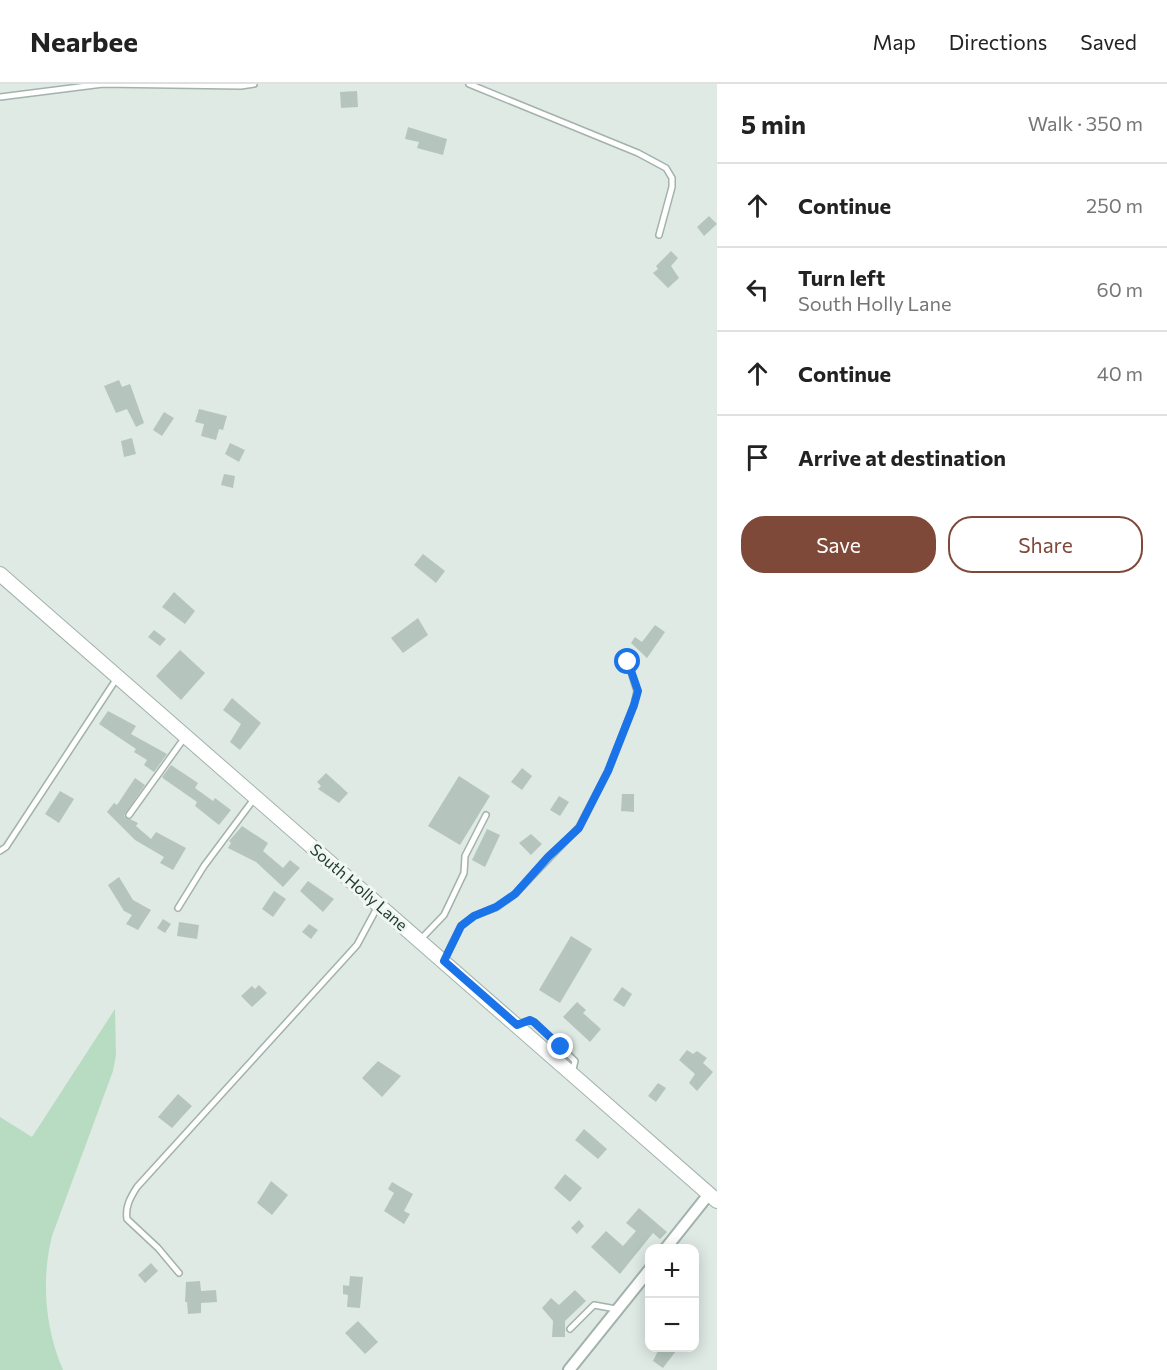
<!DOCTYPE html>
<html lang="en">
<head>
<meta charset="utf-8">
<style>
  :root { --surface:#fff; --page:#f6f6f6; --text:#222; --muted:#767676; --line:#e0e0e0; --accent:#7f493a }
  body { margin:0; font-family:Commissioner,sans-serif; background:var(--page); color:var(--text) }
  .controls { position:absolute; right:18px; bottom:18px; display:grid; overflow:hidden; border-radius:12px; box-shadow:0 3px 15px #0003 }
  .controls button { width:54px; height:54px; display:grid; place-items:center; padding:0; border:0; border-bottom:2px solid var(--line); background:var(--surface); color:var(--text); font:30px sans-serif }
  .stop { position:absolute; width:18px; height:18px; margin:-14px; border:4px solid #1a73e8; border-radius:50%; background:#fff }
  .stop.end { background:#1a73e8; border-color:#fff; box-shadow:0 2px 6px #0008 }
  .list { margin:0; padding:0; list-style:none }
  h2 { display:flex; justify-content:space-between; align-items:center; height:78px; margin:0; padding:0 24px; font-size:26px }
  h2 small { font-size:20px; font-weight:400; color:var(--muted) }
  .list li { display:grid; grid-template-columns:39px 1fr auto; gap:18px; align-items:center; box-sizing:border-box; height:84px; padding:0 24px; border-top:2px solid var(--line) }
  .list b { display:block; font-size:22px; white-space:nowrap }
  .list p { margin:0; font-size:20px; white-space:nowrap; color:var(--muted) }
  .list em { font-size:20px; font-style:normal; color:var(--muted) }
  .actions { display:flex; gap:12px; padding:18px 24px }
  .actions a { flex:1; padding:14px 0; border:2px solid var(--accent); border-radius:24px; text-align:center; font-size:21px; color:var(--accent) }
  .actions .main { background:var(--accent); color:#fff }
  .icon { flex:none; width:33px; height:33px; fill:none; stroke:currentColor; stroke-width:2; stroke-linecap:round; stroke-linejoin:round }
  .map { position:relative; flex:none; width:717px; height:1286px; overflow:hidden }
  header { display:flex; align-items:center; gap:36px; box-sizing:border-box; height:84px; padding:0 30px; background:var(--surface); border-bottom:2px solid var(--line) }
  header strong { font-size:28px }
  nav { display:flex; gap:33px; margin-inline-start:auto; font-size:21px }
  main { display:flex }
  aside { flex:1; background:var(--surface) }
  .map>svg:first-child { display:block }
  .green { fill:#b8dcc1 }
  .building { fill:#b5c5be }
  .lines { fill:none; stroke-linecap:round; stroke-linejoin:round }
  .service-casing { stroke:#a2b2ac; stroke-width:8 }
  .minor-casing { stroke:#a2b2ac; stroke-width:14 }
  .tertiary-casing { stroke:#a2b2ac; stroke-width:16 }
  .service { stroke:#fff; stroke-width:5 }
  .minor { stroke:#fff; stroke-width:10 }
  .tertiary { stroke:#fff; stroke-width:14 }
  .route { stroke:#1a73e8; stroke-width:8 }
  .labels { text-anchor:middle; stroke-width:6; stroke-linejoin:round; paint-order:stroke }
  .street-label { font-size:16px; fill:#213a33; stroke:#f0f7f3 }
</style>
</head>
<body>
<header>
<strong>Nearbee</strong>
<nav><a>Map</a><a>Directions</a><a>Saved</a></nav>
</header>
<main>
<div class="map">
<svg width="717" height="1286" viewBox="0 0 717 1286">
  <rect width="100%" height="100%" fill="#dfeae5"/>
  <path class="green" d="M115 925 116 971 113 987 52 1152C41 1196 45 1244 63 1286H0V1033L32 1053Z"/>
  <g class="building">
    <polygon points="357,7 358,23 341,24 340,8"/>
    <polygon points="408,43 447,55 443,71 417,64 419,58 405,55"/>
    <polygon points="709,132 717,140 704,152 697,143"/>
    <polygon points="671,167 678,174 671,182 679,194 668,204 653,189 658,185 656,182"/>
    <polygon points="119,296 122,303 130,300 144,339 136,343 127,325 116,329 104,302"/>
    <polygon points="199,325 227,332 223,346 219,345 216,356 201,352 204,340 195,338"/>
    <polygon points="164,328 174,334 162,352 153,346"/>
    <polygon points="132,354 136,370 124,373 121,357"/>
    <polygon points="230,359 245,366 239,378 225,370"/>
    <polygon points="224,390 235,392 233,404 221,401"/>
    <polygon points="423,470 445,487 436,499 414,481"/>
    <polygon points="174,508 195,527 185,540 162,523"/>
    <polygon points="418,534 428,551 403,569 391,554"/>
    <polygon points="655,541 665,548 647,574 631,559 635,553 642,558"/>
    <polygon points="154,546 166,555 160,562 148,553"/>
    <polygon points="180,566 205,589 181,616 156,592"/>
    <polygon points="232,614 261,639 240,666 230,658 241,640 223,626"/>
    <polygon points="108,627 136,642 131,650 167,670 154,688 144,681 147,676 134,668 136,665 99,640"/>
    <polygon points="171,681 198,699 195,704 213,717 215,714 231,726 219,741 195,722 197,718 164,695 162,693"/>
    <polygon points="522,684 532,692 522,706 511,698"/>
    <polygon points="326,689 348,709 339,719 318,705 321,702 317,698"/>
    <polygon points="459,692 490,712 460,761 428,742"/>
    <polygon points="135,694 145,701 124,732 138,739 136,742 151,755 156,748 186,764 173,786 160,779 164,773 135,756 107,728 114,719 117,721"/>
    <polygon points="60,707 74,715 59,739 45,730"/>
    <polygon points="622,710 634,710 634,728 621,727"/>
    <polygon points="559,712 569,718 560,732 550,726"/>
    <polygon points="242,742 268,759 263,767 283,784 290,776 300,784 283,803 256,778 228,764 231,759 229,757"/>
    <polygon points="487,745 500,751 485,783 472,776"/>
    <polygon points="531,750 542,760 531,771 519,759"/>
    <polygon points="119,793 133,816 151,826 138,846 126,840 132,831 124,827 108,801"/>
    <polygon points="308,797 334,815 323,828 300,807"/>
    <polygon points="274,807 286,815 273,833 262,825"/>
    <polygon points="163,835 171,840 165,849 157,844"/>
    <polygon points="179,838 199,841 197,855 177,852"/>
    <polygon points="309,840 318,846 311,855 302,848"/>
    <polygon points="571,852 592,865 560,919 539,906"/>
    <polygon points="259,901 267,909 252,923 241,912 252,902 255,905"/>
    <polygon points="622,903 632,910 624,923 613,916"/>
    <polygon points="577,918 586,926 583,929 601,945 590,958 563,933"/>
    <polygon points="687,966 693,970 697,967 707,974 703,979 713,988 697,1007 689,999 695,990 679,976"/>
    <polygon points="378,977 401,992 382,1013 362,994"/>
    <polygon points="658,999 666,1004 656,1018 648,1012"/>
    <polygon points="178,1010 192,1022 172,1044 158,1033"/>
    <polygon points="584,1045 607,1065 598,1075 575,1056"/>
    <polygon points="565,1090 582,1104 570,1118 554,1104"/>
    <polygon points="271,1097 288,1111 272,1131 257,1119"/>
    <polygon points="392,1098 413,1110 404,1127 410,1130 404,1140 384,1127 394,1109 388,1105"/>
    <polygon points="639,1124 667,1148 660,1155 653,1149 620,1190 591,1163 606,1147 623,1162 636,1147 626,1139"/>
    <polygon points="579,1136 584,1142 577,1150 571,1144"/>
    <polygon points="151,1179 158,1187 145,1199 138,1191"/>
    <polygon points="350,1192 363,1193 360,1224 347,1223 348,1211 343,1210 343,1201 349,1202"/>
    <polygon points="200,1197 201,1207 216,1206 217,1218 201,1219 201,1229 188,1230 187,1218 185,1218 186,1198"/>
    <polygon points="575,1206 586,1217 565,1237 565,1253 552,1253 553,1237 542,1224 551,1214 559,1221"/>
    <polygon points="358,1237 378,1258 365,1270 345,1249"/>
    <polygon points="660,1263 679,1263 663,1284 653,1277"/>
  </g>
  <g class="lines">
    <g class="service-casing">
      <g id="service">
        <polyline points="469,0 638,69 666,84 672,94 672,103 659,151"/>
        <polyline points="0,13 103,0 241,2 254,0"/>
        <polyline points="129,731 185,653"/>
        <polyline points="0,767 6,763 117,594"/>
        <polyline points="178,824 204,782 254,715"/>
        <polyline points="421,855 444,831 464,789 465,772 486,731"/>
        <polyline points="444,876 461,842 474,832 497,823 515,810 579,743 608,687 634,621 637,607 628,578"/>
        <polyline points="518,940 530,936 534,938 575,977 572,989"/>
        <path d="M179 1189 158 1164 127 1135C125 1123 130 1114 137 1103L357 861 378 822"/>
        <polyline points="570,1245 594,1221 616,1225"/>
      </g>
    </g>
    <g class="minor-casing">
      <g id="minor">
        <polyline points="666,1164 709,1110"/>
        <polyline points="569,1286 650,1185"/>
      </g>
    </g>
    <g class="tertiary-casing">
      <polyline id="tertiary" points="0,490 717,1117"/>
    </g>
    <use href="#service" class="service"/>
    <use href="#minor" class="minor"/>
    <use href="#tertiary" class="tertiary"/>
  </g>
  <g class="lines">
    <polyline class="route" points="561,963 534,938 530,936 517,941 444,877 461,842 474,832 496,823 515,810 548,773 579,744 608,687 634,621 638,607 628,578"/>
  </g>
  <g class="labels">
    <g class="street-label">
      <text transform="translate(359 803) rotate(41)" y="6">South Holly Lane</text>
    </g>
  </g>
</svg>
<div class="controls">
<button>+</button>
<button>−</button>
</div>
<div class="stop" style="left:628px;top:578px"></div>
<div class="stop end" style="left:561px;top:963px"></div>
</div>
<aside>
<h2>5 min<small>Walk · 350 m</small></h2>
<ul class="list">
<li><svg class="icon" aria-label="ahead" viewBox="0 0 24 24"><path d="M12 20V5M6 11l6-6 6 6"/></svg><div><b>Continue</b></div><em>250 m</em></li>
<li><svg class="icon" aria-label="left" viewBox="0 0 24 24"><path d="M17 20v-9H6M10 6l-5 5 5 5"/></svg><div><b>Turn left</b><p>South Holly Lane</p></div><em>60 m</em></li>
<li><svg class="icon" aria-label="ahead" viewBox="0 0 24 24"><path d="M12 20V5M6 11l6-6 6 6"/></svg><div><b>Continue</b></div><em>40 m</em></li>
<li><svg class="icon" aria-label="arrive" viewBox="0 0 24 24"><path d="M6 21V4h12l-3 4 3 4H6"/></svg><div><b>Arrive at destination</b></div></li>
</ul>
<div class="actions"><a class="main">Save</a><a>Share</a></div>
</aside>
</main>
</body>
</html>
